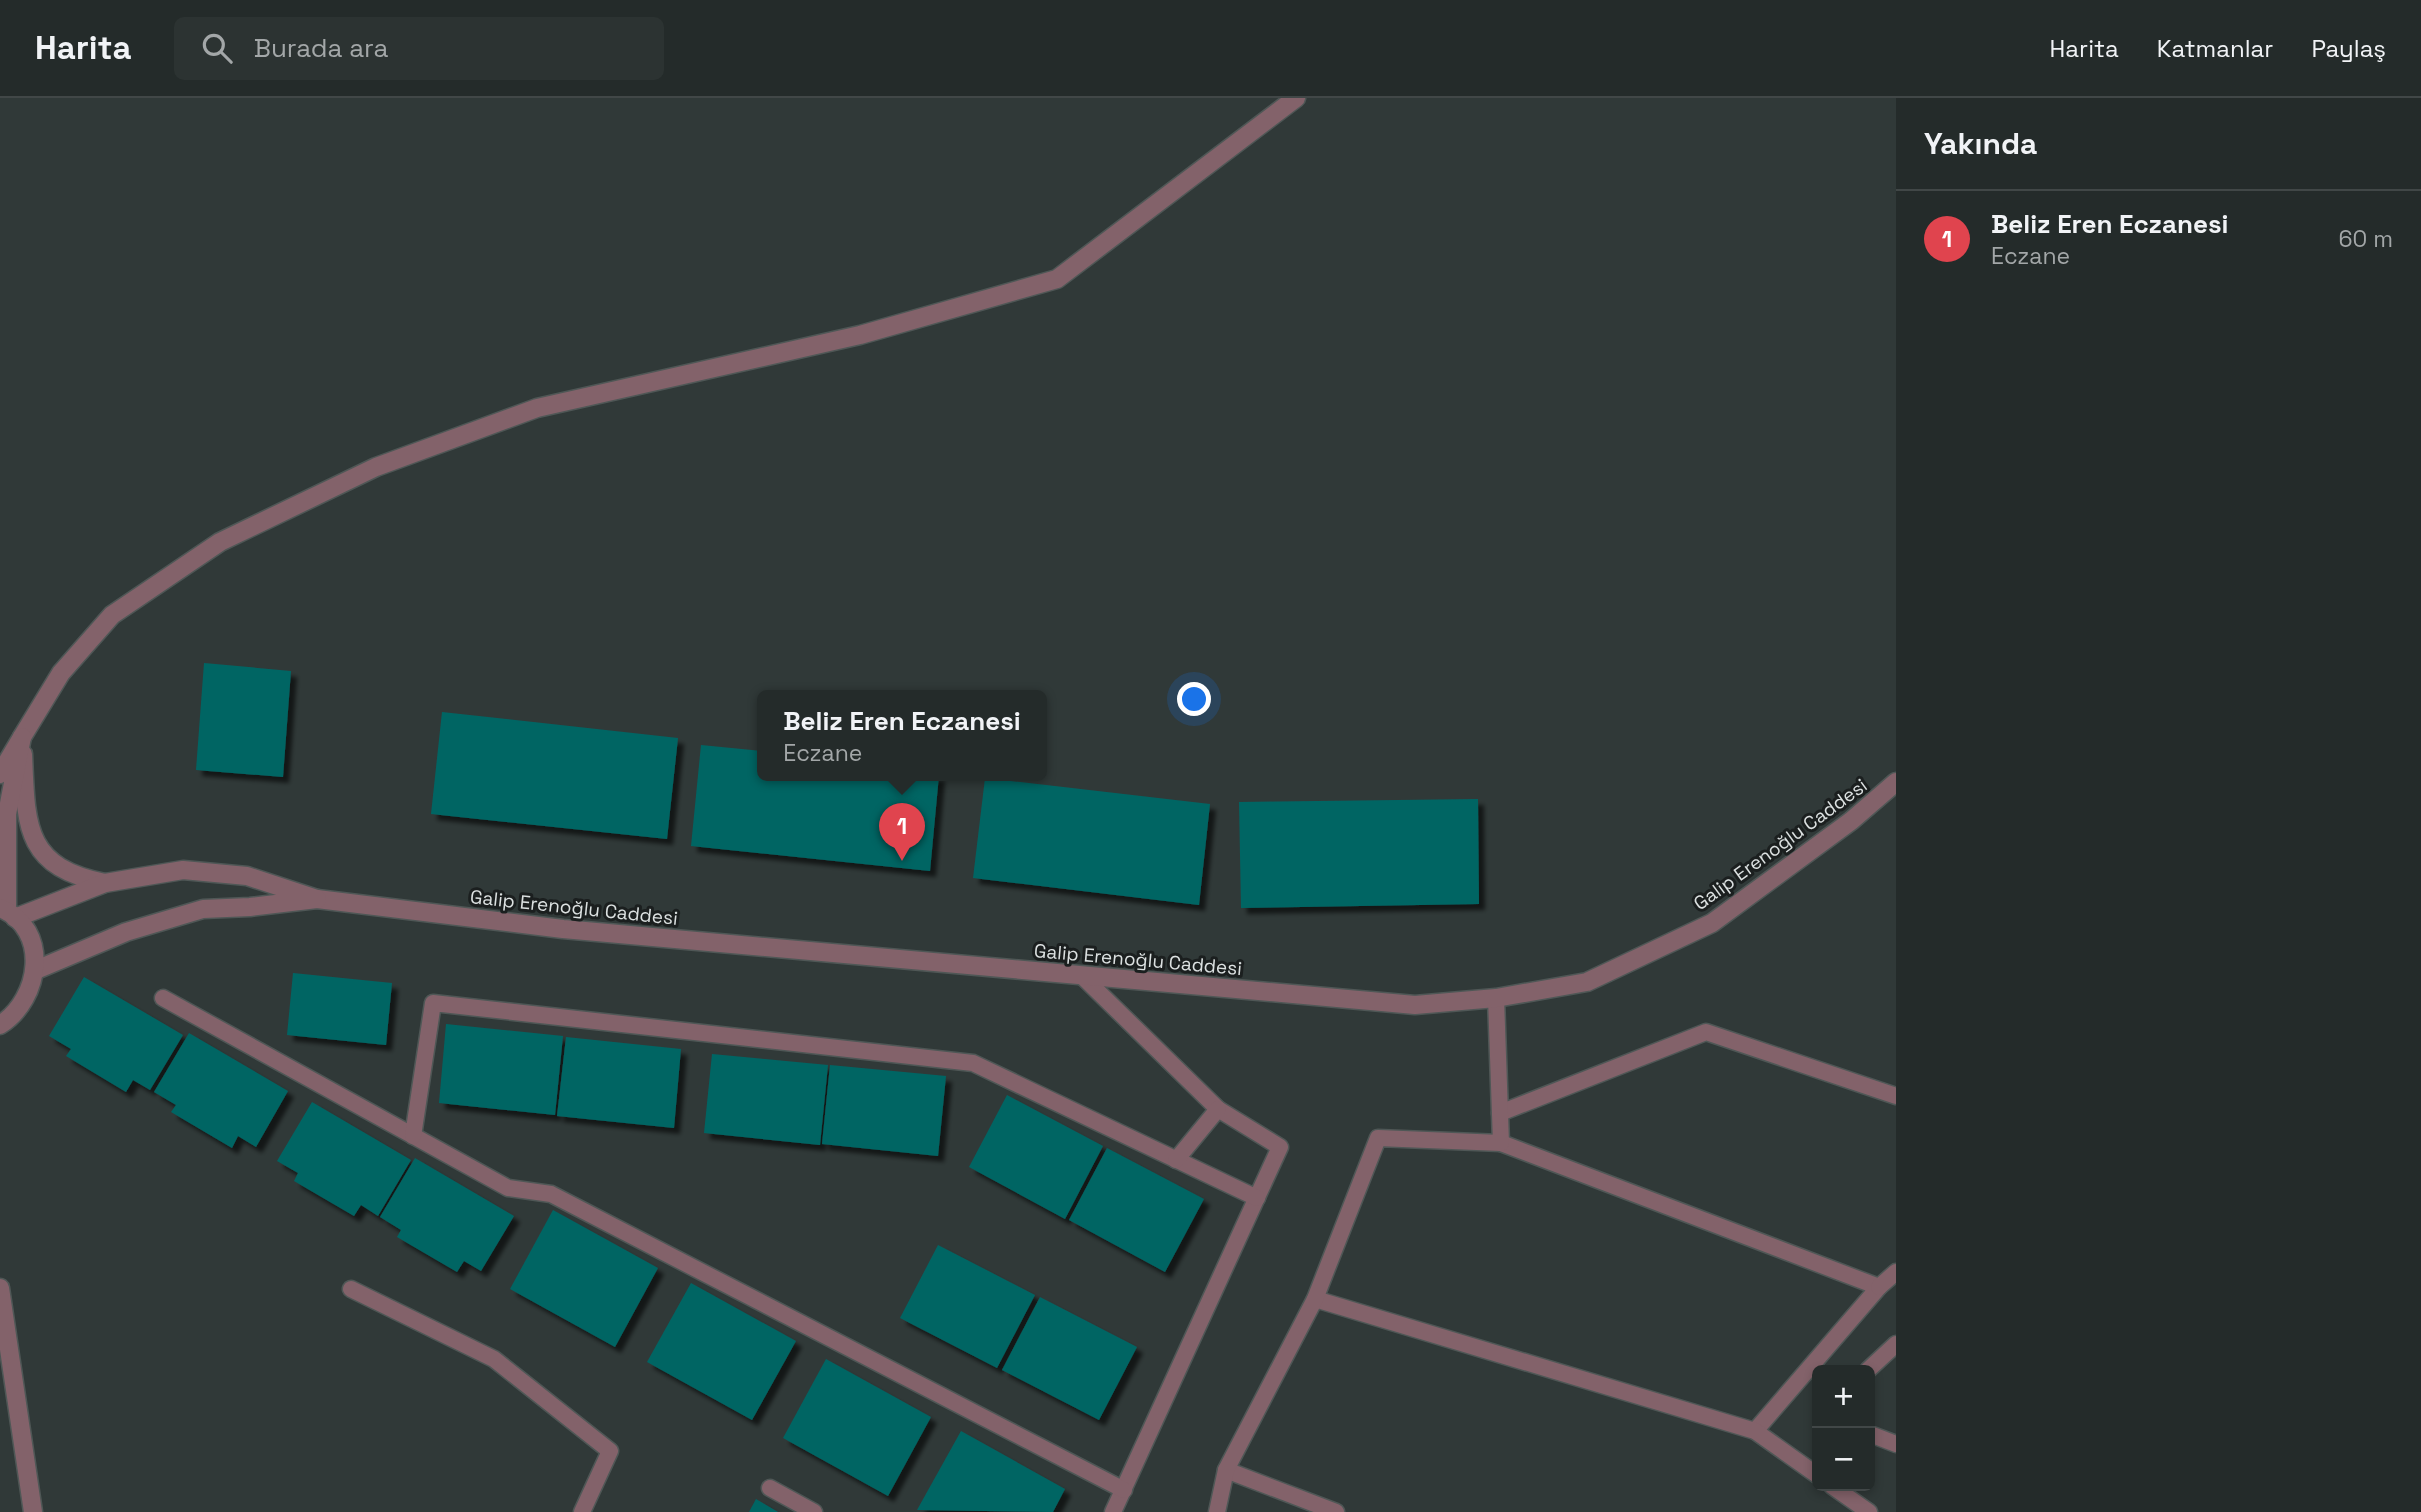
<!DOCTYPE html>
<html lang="tr">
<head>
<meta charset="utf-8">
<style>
  :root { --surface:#242b2a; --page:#2c3332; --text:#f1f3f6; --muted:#a3a7a8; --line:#414747; --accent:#d6ab8b }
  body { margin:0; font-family:"Space Grotesk",sans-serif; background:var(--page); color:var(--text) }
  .controls { position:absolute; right:21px; bottom:21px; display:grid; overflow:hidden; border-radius:10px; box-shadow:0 4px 10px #0003 }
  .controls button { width:63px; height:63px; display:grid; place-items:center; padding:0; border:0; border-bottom:2px solid var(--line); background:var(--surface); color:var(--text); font:35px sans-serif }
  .you { position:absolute; left:1195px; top:602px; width:24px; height:24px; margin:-18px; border:5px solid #fff; border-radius:50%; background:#1a73e8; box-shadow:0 0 0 10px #1a73e833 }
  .badge { display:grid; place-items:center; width:46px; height:46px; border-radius:50%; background:var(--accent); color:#fff; font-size:23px; font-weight:700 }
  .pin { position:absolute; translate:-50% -58px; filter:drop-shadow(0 2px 4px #0008) }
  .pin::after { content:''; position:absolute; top:37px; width:24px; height:21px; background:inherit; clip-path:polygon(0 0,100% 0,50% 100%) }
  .popup { position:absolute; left:757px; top:592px; width:290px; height:91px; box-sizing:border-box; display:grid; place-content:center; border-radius:10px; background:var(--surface); filter:drop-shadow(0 2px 5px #0005); font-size:23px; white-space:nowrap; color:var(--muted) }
  .popup b { font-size:26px; color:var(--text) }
  .popup::after { content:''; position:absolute; left:50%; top:100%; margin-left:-14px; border:14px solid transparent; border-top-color:var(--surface) }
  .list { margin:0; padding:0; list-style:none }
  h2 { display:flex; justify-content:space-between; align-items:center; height:91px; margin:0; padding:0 28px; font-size:30px }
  h2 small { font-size:23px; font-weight:400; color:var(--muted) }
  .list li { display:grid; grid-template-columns:46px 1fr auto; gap:21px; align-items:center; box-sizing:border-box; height:98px; padding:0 28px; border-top:2px solid var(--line) }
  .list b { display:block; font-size:26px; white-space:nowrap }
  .list p { margin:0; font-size:23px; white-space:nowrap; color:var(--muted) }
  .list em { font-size:23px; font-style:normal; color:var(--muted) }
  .icon { flex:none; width:38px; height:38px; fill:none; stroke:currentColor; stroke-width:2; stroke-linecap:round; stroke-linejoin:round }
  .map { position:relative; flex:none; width:1896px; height:1414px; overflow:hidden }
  header { display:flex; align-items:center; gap:42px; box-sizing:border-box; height:98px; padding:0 35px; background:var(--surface); border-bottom:2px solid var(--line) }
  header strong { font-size:33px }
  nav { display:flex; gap:38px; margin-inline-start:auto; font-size:24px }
  .search { width:490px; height:63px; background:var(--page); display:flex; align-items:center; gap:18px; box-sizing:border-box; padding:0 24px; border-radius:10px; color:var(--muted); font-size:26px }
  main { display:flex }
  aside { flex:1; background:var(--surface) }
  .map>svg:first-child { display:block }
  .building { fill:#006564; filter:url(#shadow) }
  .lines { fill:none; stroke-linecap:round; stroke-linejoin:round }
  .service-casing { stroke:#4f5756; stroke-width:19 }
  .minor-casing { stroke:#4f5756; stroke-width:21 }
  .tertiary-casing { stroke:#4f5756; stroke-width:21 }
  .service { stroke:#83626a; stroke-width:16 }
  .minor { stroke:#83626a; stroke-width:18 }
  .tertiary { stroke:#83626a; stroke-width:18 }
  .labels { text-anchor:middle; stroke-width:6; stroke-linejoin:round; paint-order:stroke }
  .street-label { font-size:19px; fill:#dce1e1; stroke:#1b1f1f }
</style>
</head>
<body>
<header>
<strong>Harita</strong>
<div class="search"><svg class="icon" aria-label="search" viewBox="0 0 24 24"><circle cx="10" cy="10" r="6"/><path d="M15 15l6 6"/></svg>Burada ara</div>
<nav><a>Harita</a><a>Katmanlar</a><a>Paylaş</a></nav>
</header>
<main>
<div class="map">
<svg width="1896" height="1414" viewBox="0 0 1896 1414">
  <defs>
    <filter id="shadow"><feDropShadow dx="6" dy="6" stdDeviation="2" flood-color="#0009"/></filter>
  </defs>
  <rect width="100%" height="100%" fill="#303938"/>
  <g class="building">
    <polygon points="204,565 291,573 283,679 196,672"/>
    <polygon points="442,614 678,640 667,741 431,716"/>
    <polygon points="701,647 762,653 762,677 939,677 930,773 691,748"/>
    <polygon points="985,680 1210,706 1199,807 973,780"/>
    <polygon points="1478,701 1479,806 1241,810 1239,704"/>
    <polygon points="293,875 392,885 386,947 287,937"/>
    <polygon points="84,879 183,937 150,992 133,982 126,994 66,958 71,951 49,938"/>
    <polygon points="446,926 563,938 555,1017 439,1005"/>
    <polygon points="189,935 288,993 256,1049 238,1038 232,1050 171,1014 176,1007 154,994"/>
    <polygon points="566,939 681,951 674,1030 557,1018"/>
    <polygon points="712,956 828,967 820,1047 704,1035"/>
    <polygon points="830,967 946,978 938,1058 822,1046"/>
    <polygon points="1007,997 1103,1048 1065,1121 969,1069"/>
    <polygon points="312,1004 411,1062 378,1118 361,1107 354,1118 294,1083 298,1075 277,1063"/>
    <polygon points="1107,1050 1204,1101 1165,1174 1069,1122"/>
    <polygon points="415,1060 514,1118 481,1173 464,1163 457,1174 397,1139 401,1132 380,1119"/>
    <polygon points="553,1112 658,1170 615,1249 510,1191"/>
    <polygon points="938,1147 1035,1197 997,1270 900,1220"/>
    <polygon points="691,1185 796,1243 752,1322 647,1264"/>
    <polygon points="1040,1199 1137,1249 1099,1322 1002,1272"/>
    <polygon points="826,1261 931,1319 888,1398 783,1340"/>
    <polygon points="961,1333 1065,1391 1053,1414 917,1412"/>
    <polygon points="756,1401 778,1414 749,1414"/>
  </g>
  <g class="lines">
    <g class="service-casing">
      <g id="service">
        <polyline points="1081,877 1218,1011 1280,1049 1113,1414"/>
        <polyline points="163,900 508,1090 551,1096 1124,1392"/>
        <polyline points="1500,1015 1706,934 1896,998"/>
        <polyline points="413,1038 433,905 973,965 1257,1100"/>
        <polyline points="1501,1045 1879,1189 1755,1333"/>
        <polyline points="1176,1062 1218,1011"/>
        <polyline points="1879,1189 1896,1174"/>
        <polyline points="351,1191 494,1261 610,1353 582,1414"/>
        <polyline points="1315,1201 1755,1333 1817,1377"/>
        <polyline points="1868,1272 1896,1246"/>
        <polyline points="1870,1336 1896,1346"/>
        <polyline points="1226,1372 1336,1414"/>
        <polyline points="1832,1388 1869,1414"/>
        <polyline points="770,1390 814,1414"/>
        <polyline points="1217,1414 1226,1372 1315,1201 1378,1040 1501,1045 1496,900"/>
      </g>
    </g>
    <g class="minor-casing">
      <g id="minor">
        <path d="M23 656C26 728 24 769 105 785"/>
        <polyline points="317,801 563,831 1415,907 1496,900 1587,884 1712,825 1851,723 1896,684"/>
        <polyline points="15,820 105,785 183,772 247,778 317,801 250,809 203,811 126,834 36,872"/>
      </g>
    </g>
    <g class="tertiary-casing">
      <g id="tertiary">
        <polyline points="22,639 61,575 112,517 220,444 376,369 537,310 860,237 1057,181 1296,0"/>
        <polyline points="0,676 22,639 7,716 7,813"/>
        <path d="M0 810C51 831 41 901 0 927"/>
        <polyline points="0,1190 33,1414"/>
      </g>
    </g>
    <use href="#service" class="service"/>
    <use href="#minor" class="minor"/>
    <use href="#tertiary" class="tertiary"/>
  </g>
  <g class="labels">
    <g class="street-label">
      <text transform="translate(1780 746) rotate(-36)" y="7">Galip Erenoğlu Caddesi</text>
      <text transform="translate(574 809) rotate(6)" y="7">Galip Erenoğlu Caddesi</text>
      <text transform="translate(1138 861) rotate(5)" y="7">Galip Erenoğlu Caddesi</text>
    </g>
  </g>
</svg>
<div class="controls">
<button>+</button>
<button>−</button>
</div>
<div class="you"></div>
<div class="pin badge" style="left:902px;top:763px;background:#e0444e">1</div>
<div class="popup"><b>Beliz Eren Eczanesi</b>Eczane</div>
</div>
<aside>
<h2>Yakında<small></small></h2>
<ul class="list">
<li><span class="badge" style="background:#e0444e">1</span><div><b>Beliz Eren Eczanesi</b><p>Eczane</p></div><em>60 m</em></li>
</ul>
</aside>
</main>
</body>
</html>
